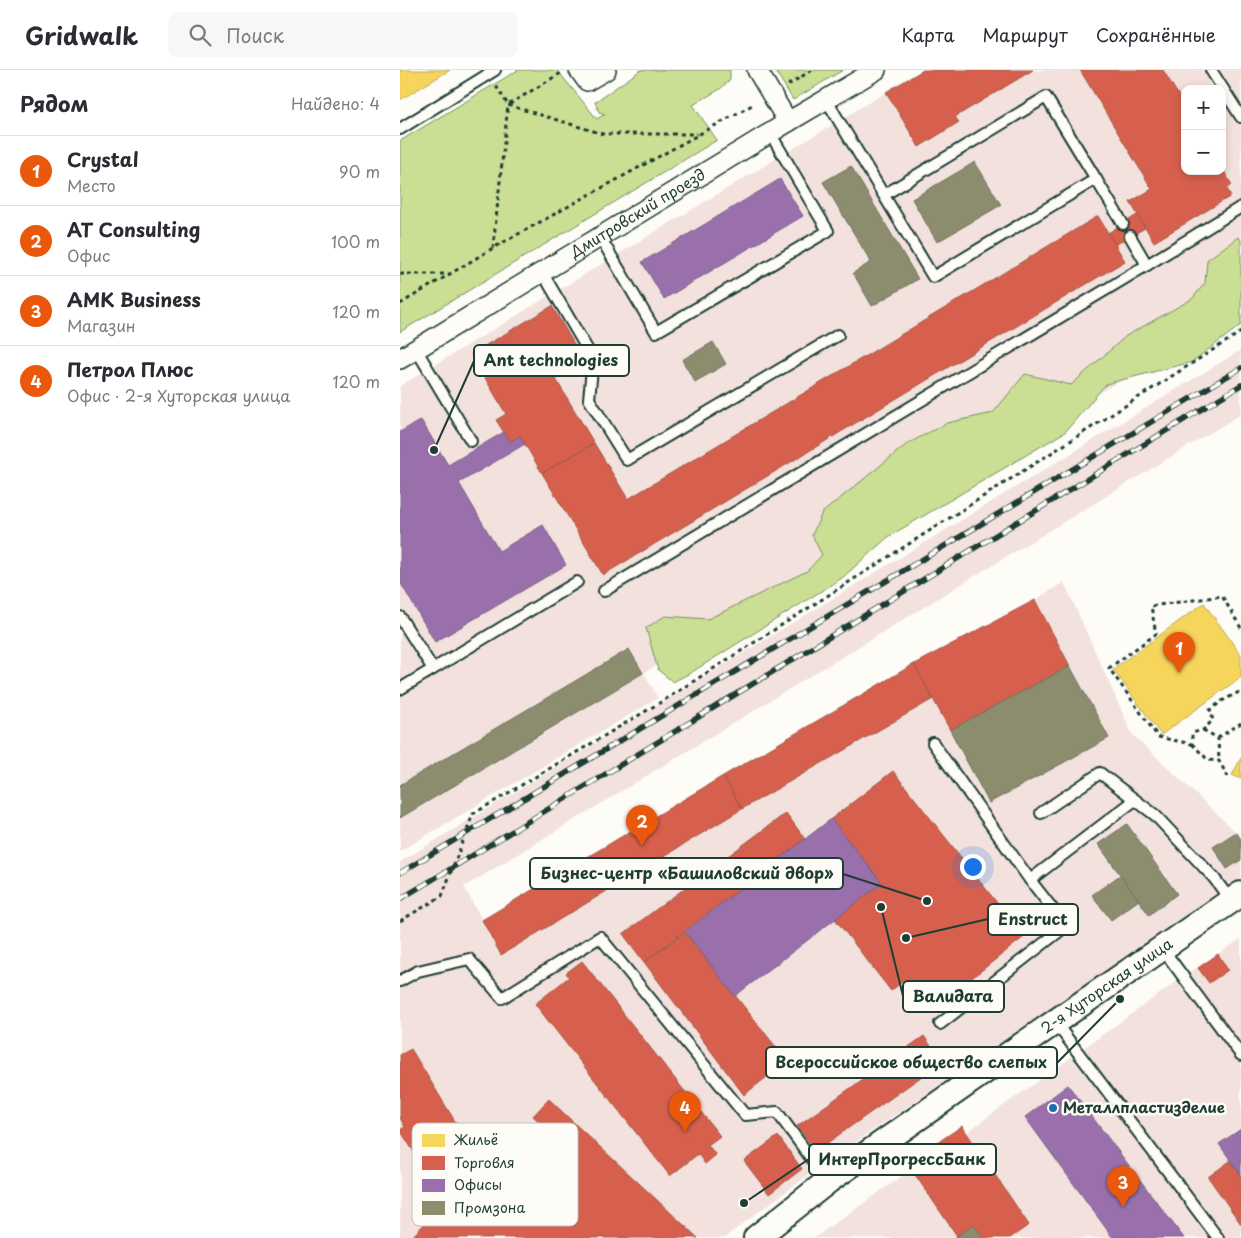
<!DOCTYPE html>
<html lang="ru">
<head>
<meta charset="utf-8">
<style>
  :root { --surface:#fff; --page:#f7f7f7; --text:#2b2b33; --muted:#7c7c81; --line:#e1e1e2; --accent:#ea580c }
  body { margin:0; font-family:"Playpen Sans",sans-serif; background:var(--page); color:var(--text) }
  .controls { position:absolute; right:15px; top:15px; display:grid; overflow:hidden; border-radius:10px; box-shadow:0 2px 8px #0003 }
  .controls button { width:45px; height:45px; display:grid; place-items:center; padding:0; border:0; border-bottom:1px solid var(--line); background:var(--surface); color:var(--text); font:25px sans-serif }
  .you { position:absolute; left:572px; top:796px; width:18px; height:18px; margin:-12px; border:4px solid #fff; border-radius:50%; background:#1a73e8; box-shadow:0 0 0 8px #1a73e833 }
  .badge { display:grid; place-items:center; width:32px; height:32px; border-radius:50%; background:var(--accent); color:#fff; font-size:16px; font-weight:700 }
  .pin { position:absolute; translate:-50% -41px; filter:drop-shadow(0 1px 2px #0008) }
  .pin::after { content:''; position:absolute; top:26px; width:18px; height:15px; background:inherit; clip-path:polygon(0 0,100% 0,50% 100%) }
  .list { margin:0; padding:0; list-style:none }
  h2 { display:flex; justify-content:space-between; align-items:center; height:65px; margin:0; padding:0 20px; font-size:21px }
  h2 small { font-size:16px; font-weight:400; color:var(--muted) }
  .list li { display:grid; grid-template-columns:32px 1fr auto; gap:15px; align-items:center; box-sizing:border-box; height:70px; padding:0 20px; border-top:1px solid var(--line) }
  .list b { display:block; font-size:19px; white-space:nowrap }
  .list p { margin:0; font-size:16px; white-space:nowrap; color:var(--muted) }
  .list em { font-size:16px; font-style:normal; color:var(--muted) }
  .icon { flex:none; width:28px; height:28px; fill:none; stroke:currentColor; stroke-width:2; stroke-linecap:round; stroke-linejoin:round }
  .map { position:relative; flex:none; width:841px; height:1168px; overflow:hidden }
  header { display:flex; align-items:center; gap:30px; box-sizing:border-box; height:70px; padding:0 25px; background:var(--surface); border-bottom:1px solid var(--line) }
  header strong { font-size:24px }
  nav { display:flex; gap:28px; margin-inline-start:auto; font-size:18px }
  .search { width:350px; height:45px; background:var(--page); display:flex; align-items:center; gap:12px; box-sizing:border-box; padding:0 18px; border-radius:10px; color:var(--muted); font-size:19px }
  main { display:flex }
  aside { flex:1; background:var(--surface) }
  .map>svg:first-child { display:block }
  .built { fill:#f3e1dd; fill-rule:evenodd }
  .green { fill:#cbdf94; stroke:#758e64 }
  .homes { fill:#f6d55c; stroke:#b6a750 }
  .shops { fill:#d6604d; stroke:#9f5646 }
  .offices { fill:#9970ab; stroke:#746187 }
  .industry { fill:#8c8c6e; stroke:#6b745d }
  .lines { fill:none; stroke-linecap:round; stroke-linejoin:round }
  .service-casing { stroke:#1f3d34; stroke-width:14 }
  .minor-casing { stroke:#1f3d34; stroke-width:22 }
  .tertiary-casing { stroke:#1f3d34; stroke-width:28 }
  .path { stroke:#1f3d34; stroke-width:3; stroke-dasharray:4 4; stroke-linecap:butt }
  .service { stroke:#fdfcf7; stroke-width:10 }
  .minor { stroke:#fdfcf7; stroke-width:19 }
  .tertiary { stroke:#fdfcf7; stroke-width:24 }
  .rail-casing { stroke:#1f3d34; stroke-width:5.5 }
  .rail { stroke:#fdfcf7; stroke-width:4; stroke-dasharray:11; stroke-linecap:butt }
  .poi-dot { fill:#1f6fb2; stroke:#fdfcf7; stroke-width:2 }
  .labels { text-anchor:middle; stroke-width:5; stroke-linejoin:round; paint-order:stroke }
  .street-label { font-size:15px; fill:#1f3d34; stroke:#fdfcf7 }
  .poi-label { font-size:15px; font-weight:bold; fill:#1f3d34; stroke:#fdfcf7; text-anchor:start }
  .key { fill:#fdfcf7; stroke:#bac3bc; stroke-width:1 }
  .key-label { font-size:14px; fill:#1f3d34 }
  .leader { fill:none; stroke:#1f3d34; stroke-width:2 }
  .callout-dot { fill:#1f3d34; stroke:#fdfcf7; stroke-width:2 }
  .callout { fill:#fdfcf7; stroke:#1f3d34; stroke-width:2 }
  .callout-label { font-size:16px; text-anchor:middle; font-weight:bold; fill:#1f3d34 }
</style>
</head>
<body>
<header>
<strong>Gridwalk</strong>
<div class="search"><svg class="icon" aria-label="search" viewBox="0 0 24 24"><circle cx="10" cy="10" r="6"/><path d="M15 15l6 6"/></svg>Поиск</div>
<nav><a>Карта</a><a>Маршрут</a><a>Сохранённые</a></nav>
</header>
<main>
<aside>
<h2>Рядом<small>Найдено: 4</small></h2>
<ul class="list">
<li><span class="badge">1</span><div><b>Crystal</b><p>Место</p></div><em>90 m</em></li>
<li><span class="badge">2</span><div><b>AT Consulting</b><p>Офис</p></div><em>100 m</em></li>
<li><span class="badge">3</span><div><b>AMK Business</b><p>Магазин</p></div><em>120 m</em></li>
<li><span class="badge">4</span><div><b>Петрол Плюс</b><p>Офис · 2-я Хуторская улица</p></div><em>120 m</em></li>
</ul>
</aside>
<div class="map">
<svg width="841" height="1168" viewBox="0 0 841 1168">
  <rect width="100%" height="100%" fill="#fdfcf7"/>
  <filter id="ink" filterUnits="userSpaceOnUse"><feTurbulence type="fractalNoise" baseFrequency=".02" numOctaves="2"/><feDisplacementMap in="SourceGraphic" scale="10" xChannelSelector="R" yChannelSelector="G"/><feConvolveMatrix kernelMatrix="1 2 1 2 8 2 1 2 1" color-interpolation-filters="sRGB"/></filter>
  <g filter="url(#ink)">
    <g class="built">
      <path d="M523 0H841V236L244 603 258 628 0 781V316ZM785 19H822V101H785Z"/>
      <polygon points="841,280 841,344 64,817 82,850 323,706 514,594 635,530 664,512 732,664 836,762 841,769 841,808 418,1098 329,1164 325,1168 0,1168 0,792"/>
      <polygon points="841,869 841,1168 414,1168 511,1100 507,1093 562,1056 567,1062 783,907"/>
    </g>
    <g class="green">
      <polygon points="118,0 157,0 197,49 205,44 199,42 195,32 241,0 330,0 330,10 320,19 293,35 317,70 0,262 0,71"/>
      <polygon points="375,0 443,0 393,30"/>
      <polygon points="838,167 841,170 841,255 792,292 706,314 665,362 488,467 442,508 292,602 273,612 258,600 246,558 265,546 308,549 407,501 422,485 412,465 422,443 507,374 547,353 593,343 625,304 671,315 726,266 792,229 805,213 807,190"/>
    </g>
    <g class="homes">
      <polygon points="0,0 50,0 0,30"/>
      <polygon points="804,533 841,585 841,607 761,665 713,599"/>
      <polygon points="841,688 841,709 832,705"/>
    </g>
    <g class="shops">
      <polygon points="523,0 633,0 555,47 559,52 519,77 486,22"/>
      <polygon points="680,0 763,0 785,36 785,101 822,101 822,98 832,115 827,119 831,126 754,172 730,132 752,119"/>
      <polygon points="737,145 745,158 715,175 708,163"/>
      <polygon points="698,146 725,191 203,505 142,403 194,373 228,429"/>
      <polygon points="152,236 177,279 148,296 194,373 142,403 120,366 110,372 96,350 106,344 71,284"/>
      <polygon points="635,530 670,596 550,660 514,594"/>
      <polygon points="514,594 533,629 342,739 323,706"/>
      <polygon points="493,701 624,867 530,941 505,909 491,921 435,849 482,813 431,749"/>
      <polygon points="323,706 342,739 101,885 82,850"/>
      <polygon points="386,743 405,769 244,892 223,864"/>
      <polygon points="285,862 387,991 344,1025 244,892"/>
      <polygon points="818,884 828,900 809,913 798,898"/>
      <polygon points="182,891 320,1066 308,1075 316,1085 305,1094 298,1084 270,1106 135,934 169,907 166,903"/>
      <polygon points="524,966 542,992 416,1081 397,1056"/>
      <polygon points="11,979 64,1066 21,1093 0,1060 5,1057 0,1048 0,985"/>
      <polygon points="149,1029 172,1051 298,1168 11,1168 118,1055 145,1080 157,1068 133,1046"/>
      <polygon points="562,1056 629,1155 610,1168 583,1168 574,1155 557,1166 507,1093"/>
      <polygon points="378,1066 402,1099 369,1124 344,1091"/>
      <polygon points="830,1091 841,1105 841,1154 808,1107"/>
    </g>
    <g class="offices">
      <polygon points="380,109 403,146 264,229 242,192"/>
      <polygon points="21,350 48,395 104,362 110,372 120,366 125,374 59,413 99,481 143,455 166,495 35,572 0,512 0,362"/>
      <polygon points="431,749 482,813 335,926 285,862"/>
      <polygon points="668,1015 784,1168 713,1168 625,1047"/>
      <polygon points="841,1059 841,1105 819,1074"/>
    </g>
    <g class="industry">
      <polygon points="575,92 601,135 537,172 512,129"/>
      <polygon points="451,96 518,209 472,236 453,203 471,192 423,112"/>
      <polygon points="313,272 326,294 295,312 282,290"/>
      <polygon points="229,579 243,603 0,748 0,715"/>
      <polygon points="670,596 709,668 589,733 550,660"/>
      <polygon points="727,754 777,824 749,845 698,774"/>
      <polygon points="836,762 841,769 841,790 827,799 813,777"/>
      <polygon points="720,805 739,830 711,850 692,825"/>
      <polygon points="574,1155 583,1168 555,1168 557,1166"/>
    </g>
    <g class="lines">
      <g class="service-casing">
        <g id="service">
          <polyline points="811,0 841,47"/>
          <polyline points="426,29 439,51 533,207 696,109 646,27 484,125"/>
          <polyline points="0,59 95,0"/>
          <polyline points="696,109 723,154"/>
          <polyline points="730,166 747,195"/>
          <polyline points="200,167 256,262 428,161 370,63"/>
          <polyline points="142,202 193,289 189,329 227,390 438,265"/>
          <polyline points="16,279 71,371"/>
          <polyline points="204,521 747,195 841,137"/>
          <polyline points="0,547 33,599"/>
          <polyline points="0,619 177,512"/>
          <polyline points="533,673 630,810 666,856 540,954"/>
          <polyline points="641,743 700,703 755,745 814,808 831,831"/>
          <polyline points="630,810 735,730"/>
          <polyline points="762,878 841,985"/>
          <polyline points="0,911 18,901 69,889 102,928 200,867 345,1045 377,1042 428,1111"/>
          <polyline points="655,952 818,1168"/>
        </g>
      </g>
      <g class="minor-casing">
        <g id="minor">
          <polyline points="179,0 187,11 206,0"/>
          <polyline points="357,0 388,52"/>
          <path id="s1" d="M0 289 388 52 476 0"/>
        </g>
      </g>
      <g class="tertiary-casing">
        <g id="tertiary">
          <path id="s2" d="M356 1168 428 1111 655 952 841 824"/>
        </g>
      </g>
      <g class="path">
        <polyline points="388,15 412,0"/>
        <polyline points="96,16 108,35 161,3"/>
        <polyline points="93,178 108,35 203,64 297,64"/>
        <polyline points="0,204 49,204"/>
        <polyline points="0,234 93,178 354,34"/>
        <polyline points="841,558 822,526 751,536 756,564 709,598 758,667 792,674 792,663 803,660 813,650 810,640 822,631 841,621"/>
        <polyline points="803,660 818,668 819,691"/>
        <polyline points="818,668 841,653"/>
        <polyline points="792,674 808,690 819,691 828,707"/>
        <polyline points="0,851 42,826 73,744 261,632 841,262"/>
      </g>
      <use href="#service" class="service"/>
      <use href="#minor" class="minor"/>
      <use href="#tertiary" class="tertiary"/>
      <g class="rail-casing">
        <g id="rail">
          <polyline points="0,803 841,298"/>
          <polyline points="0,829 52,798 841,315"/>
        </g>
      </g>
      <use href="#rail" class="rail"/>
    </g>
  </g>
  <circle class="poi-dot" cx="653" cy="1038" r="5"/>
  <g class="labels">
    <g class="street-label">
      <text dy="5" stroke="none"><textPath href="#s1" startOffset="279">Дмитровский проезд</textPath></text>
      <text dy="5" stroke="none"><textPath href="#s2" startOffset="432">2-я Хуторская улица</textPath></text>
    </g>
    <g class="poi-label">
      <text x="663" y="1043">Металлпластизделие</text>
    </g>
  </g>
  <rect x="12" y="1053" width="166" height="103" rx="8" class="key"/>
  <rect x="22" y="1064" width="23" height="13" fill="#f6d55c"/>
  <rect x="22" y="1086" width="23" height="14" fill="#d6604d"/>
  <rect x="22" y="1109" width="23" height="13" fill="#9970ab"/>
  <rect x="22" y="1131" width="23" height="14" fill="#8c8c6e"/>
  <g class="key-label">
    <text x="54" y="1075">Жильё</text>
    <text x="54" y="1098">Торговля</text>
    <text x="54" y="1120">Офисы</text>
    <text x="54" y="1143">Промзона</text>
  </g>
  <path class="leader" d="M34 380L74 291M527 831L443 804M506 868L588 849M481 837L503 926M720 929L657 993M344 1133L409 1089"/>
  <g class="callout-dot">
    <circle cx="34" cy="380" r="5"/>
    <circle cx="527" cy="831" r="5"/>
    <circle cx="506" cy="868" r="5"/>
    <circle cx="481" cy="837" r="5"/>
    <circle cx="720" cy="929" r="5"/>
    <circle cx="344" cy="1133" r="5"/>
  </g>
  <g class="callout">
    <rect x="74" y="275" width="155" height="31" rx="5"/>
    <rect x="130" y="788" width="313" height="31" rx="5"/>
    <rect x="588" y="834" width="90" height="31" rx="5"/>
    <rect x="503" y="911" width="101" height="31" rx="5"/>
    <rect x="366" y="977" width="291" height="31" rx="5"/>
    <rect x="409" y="1074" width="187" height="31" rx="5"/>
  </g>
  <g class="callout-label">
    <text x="151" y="296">Ant technologies</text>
    <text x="287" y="809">Бизнес-центр «Башиловский двор»</text>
    <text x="633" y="855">Enstruct</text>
    <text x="553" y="932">Валидата</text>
    <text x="511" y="998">Всероссийское общество слепых</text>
    <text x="502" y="1095">ИнтерПрогрессБанк</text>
  </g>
</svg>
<div class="controls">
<button>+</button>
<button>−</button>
</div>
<div class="you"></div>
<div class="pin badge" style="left:779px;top:603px">1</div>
<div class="pin badge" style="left:242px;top:776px">2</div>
<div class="pin badge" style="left:723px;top:1137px">3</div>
<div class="pin badge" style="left:285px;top:1062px">4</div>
</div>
</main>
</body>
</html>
